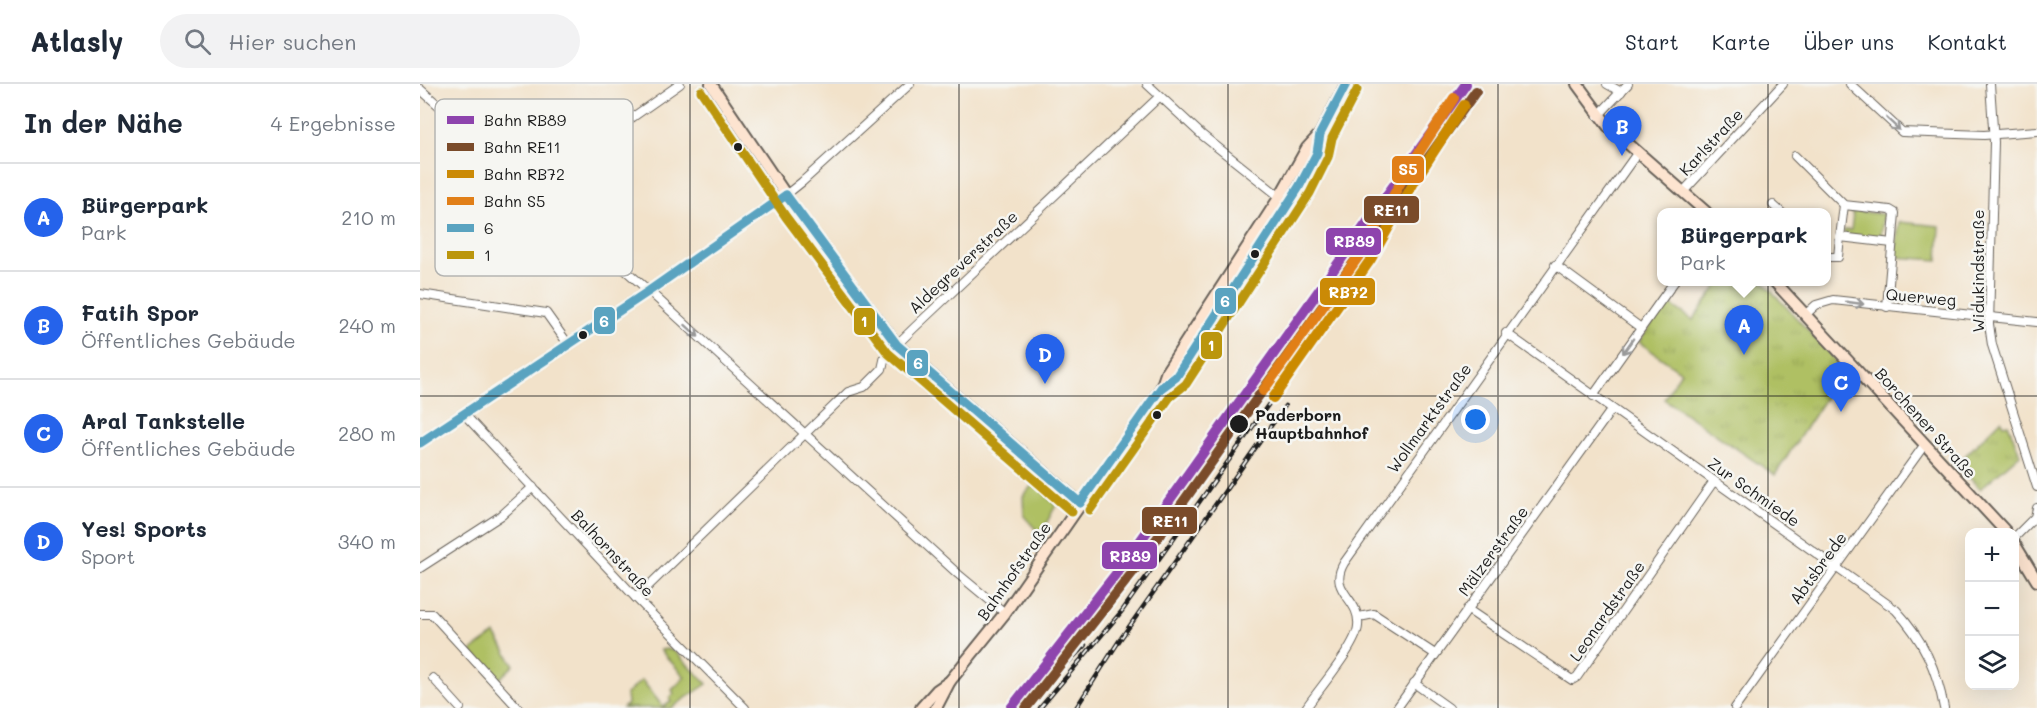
<!DOCTYPE html>
<html lang="de">
<head>
<meta charset="utf-8">
<style>
  :root { --surface:#fff; --page:#f2f2f3; --text:#1f2937; --muted:#747a83; --line:#e0e1e3; --accent:#2563eb }
  body { margin:0; font-family:Mali,sans-serif; background:var(--page); color:var(--text) }
  .controls { position:absolute; right:18px; bottom:18px; display:grid; overflow:hidden; border-radius:12px; box-shadow:0 6px 24px #0002 }
  .controls button { width:54px; height:54px; display:grid; place-items:center; padding:0; border:0; border-bottom:2px solid var(--line); background:var(--surface); color:var(--text); font:30px sans-serif }
  .you { position:absolute; left:1056px; top:336px; width:21px; height:21px; margin:-15px; border:4px solid #fff; border-radius:50%; background:#1a73e8; box-shadow:0 0 0 9px #1a73e833 }
  .badge { display:grid; place-items:center; width:39px; height:39px; border-radius:50%; background:var(--accent); color:#fff; font-size:20px; font-weight:700 }
  .pin { position:absolute; translate:-50% -50px; filter:drop-shadow(0 2px 3px #0008) }
  .pin::after { content:''; position:absolute; top:32px; width:21px; height:18px; background:inherit; clip-path:polygon(0 0,100% 0,50% 100%) }
  .popup { position:absolute; left:1237px; top:124px; width:174px; height:78px; box-sizing:border-box; display:grid; place-content:center; border-radius:12px; background:var(--surface); filter:drop-shadow(0 2px 4px #0005); font-size:20px; white-space:nowrap; color:var(--muted) }
  .popup b { font-size:22px; color:var(--text) }
  .popup::after { content:''; position:absolute; left:50%; top:100%; margin-left:-12px; border:12px solid transparent; border-top-color:var(--surface) }
  .list { margin:0; padding:0; list-style:none }
  h2 { display:flex; justify-content:space-between; align-items:center; height:78px; margin:0; padding:0 24px; font-size:26px }
  h2 small { font-size:20px; font-weight:400; color:var(--muted) }
  .list li { display:grid; grid-template-columns:39px 1fr auto; gap:18px; align-items:center; box-sizing:border-box; height:108px; padding:0 24px; border-top:2px solid var(--line) }
  .list b { display:block; font-size:22px; white-space:nowrap }
  .list p { margin:0; font-size:20px; white-space:nowrap; color:var(--muted) }
  .list em { font-size:20px; font-style:normal; color:var(--muted) }
  .icon { flex:none; width:33px; height:33px; fill:none; stroke:currentColor; stroke-width:2; stroke-linecap:round; stroke-linejoin:round }
  .map { position:relative; flex:none; width:1617px; height:624px; overflow:hidden }
  header { display:flex; align-items:center; gap:36px; box-sizing:border-box; height:84px; padding:0 30px; background:var(--surface); border-bottom:2px solid var(--line) }
  header strong { font-size:28px }
  nav { display:flex; gap:33px; margin-inline-start:auto; font-size:21px }
  .search { width:420px; height:54px; background:var(--page); display:flex; align-items:center; gap:15px; box-sizing:border-box; padding:0 21px; border-radius:33px; color:var(--muted); font-size:22px }
  main { display:flex }
  aside { flex:1; background:var(--surface) }
  .map>svg:first-child { display:block }
  .grass { fill:#afc063; stroke:#666e40; stroke-width:1.5 }
  .park { fill:url(#park-tufts); stroke:#666e40; stroke-width:1.5 }
  .lines { fill:none; stroke-linecap:round; stroke-linejoin:round }
  .street-casing { stroke:#676159; stroke-width:10 }
  .secondary-casing { stroke:#676159; stroke-width:14 }
  .street { stroke:#fff; stroke-width:8 }
  .secondary { stroke:#fde4d0; stroke-width:10 }
  .rail-casing { stroke:#1c1c1c; stroke-width:4.5 }
  .rail { stroke:#f6f6f2; stroke-width:2; stroke-dasharray:7; stroke-linecap:butt }
  .bus-1-casing { stroke:#f6f6f2; stroke-width:14 }
  .bus-2-casing { stroke:#f6f6f2; stroke-width:14 }
  .bus-1 { stroke:#5aa3c0; stroke-width:9 }
  .bus-2 { stroke:#bb960d; stroke-width:9 }
  .rail-1-casing { stroke:#f6f6f2; stroke-width:15 }
  .rail-2-casing { stroke:#f6f6f2; stroke-width:15 }
  .rail-3-casing { stroke:#f6f6f2; stroke-width:15 }
  .rail-4-casing { stroke:#f6f6f2; stroke-width:15 }
  .rail-1 { stroke:#8e44ad; stroke-width:10 }
  .rail-2 { stroke:#7a4b2a; stroke-width:10 }
  .rail-3 { stroke:#cb8a06; stroke-width:10 }
  .rail-4 { stroke:#e17f18; stroke-width:10 }
  .oneway { stroke:#999 }
  .grid { fill:none; stroke:#1c1c1c; stroke-width:1.5; stroke-opacity:0.55 }
  .bus-dot { fill:#1c1c1c; stroke:#f6f6f2; stroke-width:2 }
  .labels { text-anchor:middle; stroke-width:5; stroke-linejoin:round; paint-order:stroke }
  .street-label { font-size:16px; fill:#1c1c1c; stroke:#f6f6f2 }
  .stop-label { font-size:16px; font-weight:bold; fill:#1c1c1c; stroke:#f6f6f2; text-anchor:start }
  .key { fill:#f6f6f2; stroke:#b5b5b2; stroke-width:1.5 }
  .key-label { font-size:16px; fill:#1c1c1c }
  .line-badge { stroke:#f6f6f2; stroke-width:2 }
  .badge-label { font-size:16px; text-anchor:middle; font-weight:bold; fill:#fff }
</style>
</head>
<body>
<header>
<strong>Atlasly</strong>
<div class="search"><svg class="icon" aria-label="search" viewBox="0 0 24 24"><circle cx="10" cy="10" r="6"/><path d="M15 15l6 6"/></svg>Hier suchen</div>
<nav><a>Start</a><a>Karte</a><a>Über uns</a><a>Kontakt</a></nav>
</header>
<main>
<aside>
<h2>In der Nähe<small>4 Ergebnisse</small></h2>
<ul class="list">
<li><span class="badge">A</span><div><b>Bürgerpark</b><p>Park</p></div><em>210 m</em></li>
<li><span class="badge">B</span><div><b>Fatih Spor</b><p>Öffentliches Gebäude</p></div><em>240 m</em></li>
<li><span class="badge">C</span><div><b>Aral Tankstelle</b><p>Öffentliches Gebäude</p></div><em>280 m</em></li>
<li><span class="badge">D</span><div><b>Yes! Sports</b><p>Sport</p></div><em>340 m</em></li>
</ul>
</aside>
<div class="map">
<svg width="1617" height="624" viewBox="0 0 1617 624">
  <defs>
    <pattern id="park-tufts" width="24" height="20" patternUnits="userSpaceOnUse" patternTransform="scale(1.5)"><rect width="24" height="20" fill="#afc063"/><path d="M3 7l-1-3M5 7V3M7 7l1-3M15 17l-1-3M17 17v-4M19 17l1-3" fill="none" stroke="#96a455"/></pattern>
  </defs>
  <rect width="100%" height="100%" fill="#f6f6f2"/>
  <filter id="ink" filterUnits="userSpaceOnUse"><feTurbulence type="fractalNoise" baseFrequency=".0167" numOctaves="2"/><feDisplacementMap in="SourceGraphic" scale="12" xChannelSelector="R" yChannelSelector="G"/><feConvolveMatrix kernelMatrix="1 2 1 2 8 2 1 2 1" color-interpolation-filters="sRGB"/></filter>
  <filter id="wash" filterUnits="userSpaceOnUse"><feTurbulence type="fractalNoise" baseFrequency=".008" numOctaves="4" result="noise"/><feDisplacementMap in="SourceGraphic" scale="24" xChannelSelector="R" yChannelSelector="G"/><feGaussianBlur stdDeviation="1.35" result="paint"/><feColorMatrix in="noise" values="0 0 0 0 0 0 0 0 0 0 0 0 0 0 0 0 0 1.4 0 .05"/><feComposite in="paint" operator="in"/></filter>
  <g filter="url(#wash)">
    <rect width="100%" height="100%" fill="#f2e2ca"/>
    <g class="grass">
      <polygon points="1427,126 1470,131 1470,134 1463,134 1461,151 1468,152 1467,156 1424,151 1424,146 1431,146 1433,129"/>
      <polygon points="1479,138 1520,142 1518,176 1475,173"/>
      <polygon points="614,399 636,421 624,444 618,448 604,432 603,412"/>
      <polygon points="75,550 94,581 78,596 51,567"/>
      <polygon points="246,565 254,567 287,600 251,624 203,624 207,620 206,610 222,596 243,623 251,618 249,614 254,610 252,606 265,593 240,566"/>
    </g>
    <g class="park">
      <polygon points="1300,198 1343,198 1422,283 1415,289 1421,296 1409,308 1355,391 1244,315 1261,288 1219,258 1247,218 1273,236"/>
      <polygon points="1581,336 1584,341 1588,340 1600,370 1560,405 1537,380"/>
    </g>
  </g>
  <g filter="url(#ink)">
    <g class="lines">
      <g class="street-casing">
        <g id="street">
          <polyline points="727,0 782,51 869,120"/>
          <polyline points="1187,0 1201,8"/>
          <polyline points="1430,0 1482,48 1564,51 1617,47"/>
          <polyline points="1570,0 1574,58 1569,240 1572,261 1617,403"/>
          <polyline points="0,5 229,207 538,490 585,529"/>
          <polyline points="1178,32 1208,0"/>
          <polyline points="1375,72 1424,121 1470,126 1475,129 1467,223"/>
          <polyline points="110,101 139,73 213,33 260,0"/>
          <polyline points="1263,108 1363,0"/>
          <polyline points="1353,121 1361,128"/>
          <polyline points="1424,121 1420,153 1472,159"/>
          <polyline points="1406,173 1418,173 1420,153"/>
          <polyline points="1135,181 1221,244"/>
          <polyline points="0,210 126,229 148,260"/>
          <polyline points="1386,230 1396,221 1413,216 1617,238"/>
          <path d="M1086 249 1476 526C1503 555 1517 586 1524 624"/>
          <polyline points="1173,312 1254,198"/>
          <polyline points="44,330 216,514 325,624"/>
          <polyline points="0,359 229,207 352,122 382,98 490,0"/>
          <polyline points="1594,454 1615,433 1617,424"/>
          <polyline points="0,484 82,431 113,403"/>
          <polyline points="216,514 428,308 444,303 462,285 465,272 495,243 739,13"/>
          <polyline points="1047,525 1152,596 1157,593 1294,397"/>
          <polyline points="0,530 12,530 98,624"/>
          <polyline points="939,533 954,530 1015,570"/>
          <polyline points="13,594 40,624"/>
          <polyline points="994,599 1029,624"/>
          <path d="M886 624C898 606 937 561 938 542 941 514 907 508 924 479L1218 68"/>
          <polyline points="977,624 1192,325"/>
          <polyline points="1315,624 1505,360"/>
        </g>
      </g>
      <g class="secondary-casing">
        <g id="secondary">
          <polyline points="291,0 376,126 477,261 660,419"/>
          <polyline points="1157,0 1188,42 1286,128"/>
          <polyline points="1355,198 1586,448"/>
          <polyline points="741,304 756,293 879,103 897,69 900,50 926,0"/>
          <polyline points="1594,459 1617,497"/>
          <polyline points="501,624 517,606 530,597 585,529 724,329 741,304 747,287 859,114 887,64 900,50"/>
          <polyline points="516,624 530,597"/>
        </g>
      </g>
      <use href="#street" class="street"/>
      <use href="#secondary" class="secondary"/>
      <g class="rail-casing">
        <g id="rail">
          <polyline points="969,131 1039,29"/>
          <polyline points="605,624 665,561"/>
          <polyline points="620,624 702,527 853,314"/>
          <polyline points="656,624 699,557 865,322"/>
        </g>
      </g>
      <use href="#rail" class="rail"/>
      <g class="bus-1-casing">
        <g id="bus-1">
          <polyline points="366,111 477,261 660,419"/>
          <polyline points="0,359 229,207 366,111"/>
          <polyline points="660,419 741,304 756,293 879,103 897,69 900,50 926,0"/>
        </g>
      </g>
      <g class="bus-2-casing">
        <g id="bus-2">
          <polyline points="281,7 366,133 468,269 652,428"/>
          <polyline points="670,426 750,313 766,300 890,109 908,73 912,54 937,6"/>
        </g>
      </g>
      <use href="#bus-1" class="bus-1"/>
      <use href="#bus-2" class="bus-2"/>
      <g class="rail-1-casing">
        <polyline id="rail-1" points="591,624 706,477 1046,0"/>
      </g>
      <g class="rail-2-casing">
        <polyline id="rail-2" points="606,624 716,484 1056,7"/>
      </g>
      <g class="rail-3-casing">
        <polyline id="rail-3" points="853,314 951,175 996,95 1044,21"/>
      </g>
      <g class="rail-4-casing">
        <polyline id="rail-4" points="843,307 941,169 986,89 1034,14"/>
      </g>
      <use href="#rail-1" class="rail-1"/>
      <use href="#rail-2" class="rail-2"/>
      <use href="#rail-3" class="rail-3"/>
      <use href="#rail-4" class="rail-4"/>
    </g>
    <defs><path id="oneway-shaft" d="M-6 0H5M1.5-3L5.5 0L1.5 3" fill="none" stroke-width="1.6" stroke-linecap="round" stroke-linejoin="round" transform="scale(1.5)"/></defs>
    <g class="oneway">
      <use href="#oneway-shaft" transform="translate(1473 40) rotate(43)"/>
      <use href="#oneway-shaft" transform="translate(1435 219) rotate(8)"/>
      <use href="#oneway-shaft" transform="translate(272 247) rotate(42)"/>
      <use href="#oneway-shaft" transform="translate(1208 262) rotate(125)"/>
    </g>
  </g>
  <path class="grid" d="M270 0V624M539 0V624M808 0V624M1078 0V624M1348 0V624M0 312H1617"/>
  <g class="bus-dot">
    <circle cx="318" cy="63" r="5"/>
    <circle cx="835" cy="170" r="5"/>
    <circle cx="163" cy="251" r="5"/>
    <circle cx="737" cy="331" r="5"/>
    <circle cx="819" cy="340" r="10"/>
  </g>
  <g class="labels">
    <g class="street-label">
      <text transform="translate(1291 58) rotate(-47)" y="6">Karlstraße</text>
      <text transform="translate(543 178) rotate(-43)" y="6">Aldegreverstraße</text>
      <text transform="translate(1558 187) rotate(-90)" y="6">Widukindstraße</text>
      <text transform="translate(1501 213) rotate(5)" y="6">Querweg</text>
      <text transform="translate(1009 334) rotate(-54)" y="6">Wollmarktstraße</text>
      <text transform="translate(1506 339) rotate(48)" y="6">Borchener Straße</text>
      <text transform="translate(1334 408) rotate(35)" y="6">Zur Schmiede</text>
      <text transform="translate(1073 467) rotate(-54)" y="6">Mälzerstraße</text>
      <text transform="translate(193 469) rotate(47)" y="6">Balhornstraße</text>
      <text transform="translate(1398 484) rotate(-54)" y="6">Abtsbrede</text>
      <text transform="translate(594 487) rotate(-55)" y="6">Bahnhofstraße</text>
      <text transform="translate(1187 527) rotate(-55)" y="6">Leonardstraße</text>
    </g>
    <g class="stop-label">
      <text x="835" y="337">Paderborn<tspan x="835" dy="18">Hauptbahnhof</tspan></text>
    </g>
  </g>
  <rect x="15" y="15" width="198" height="177" rx="9" class="key"/>
  <rect x="27" y="32" width="27" height="8" fill="#8e44ad"/>
  <rect x="27" y="59" width="27" height="8" fill="#7a4b2a"/>
  <rect x="27" y="86" width="27" height="8" fill="#cb8a06"/>
  <rect x="27" y="113" width="27" height="8" fill="#e17f18"/>
  <rect x="27" y="140" width="27" height="8" fill="#5aa3c0"/>
  <rect x="27" y="167" width="27" height="8" fill="#bb960d"/>
  <g class="key-label">
    <text x="64" y="42">Bahn RB89</text>
    <text x="64" y="69">Bahn RE11</text>
    <text x="64" y="96">Bahn RB72</text>
    <text x="64" y="123">Bahn S5</text>
    <text x="64" y="150">6</text>
    <text x="64" y="177">1</text>
  </g>
  <g class="line-badge">
    <rect x="971" y="71" width="34" height="29" rx="6" fill="#e17f18"/>
    <rect x="943" y="111" width="57" height="29" rx="6" fill="#7a4b2a"/>
    <rect x="905" y="143" width="57" height="29" rx="6" fill="#8e44ad"/>
    <rect x="899" y="193" width="57" height="29" rx="6" fill="#cb8a06"/>
    <rect x="794" y="203" width="23" height="28" rx="6" fill="#5aa3c0"/>
    <rect x="173" y="222" width="23" height="29" rx="6" fill="#5aa3c0"/>
    <rect x="433" y="223" width="23" height="29" rx="6" fill="#bb960d"/>
    <rect x="780" y="247" width="23" height="29" rx="6" fill="#bb960d"/>
    <rect x="486" y="265" width="23" height="28" rx="6" fill="#5aa3c0"/>
    <rect x="721" y="422" width="57" height="29" rx="6" fill="#7a4b2a"/>
    <rect x="681" y="457" width="57" height="29" rx="6" fill="#8e44ad"/>
  </g>
  <g class="badge-label">
    <text x="988" y="91">S5</text>
    <text x="971" y="132">RE11</text>
    <text x="934" y="163">RB89</text>
    <text x="928" y="214">RB72</text>
    <text x="805" y="223">6</text>
    <text x="184" y="243">6</text>
    <text x="444" y="243">1</text>
    <text x="791" y="267">1</text>
    <text x="498" y="285">6</text>
    <text x="750" y="443">RE11</text>
    <text x="710" y="478">RB89</text>
  </g>
</svg>
<div class="controls">
<button>+</button>
<button>−</button>
<button><svg class="icon" aria-label="layers" viewBox="0 0 24 24"><path d="M12 4l9 5-9 5-9-5zM3 14l9 5 9-5"/></svg></button>
</div>
<div class="you"></div>
<div class="pin badge" style="left:1324px;top:271px">A</div>
<div class="popup"><b>Bürgerpark</b>Park</div>
<div class="pin badge" style="left:1202px;top:72px">B</div>
<div class="pin badge" style="left:1421px;top:328px">C</div>
<div class="pin badge" style="left:625px;top:300px">D</div>
</div>
</main>
</body>
</html>
